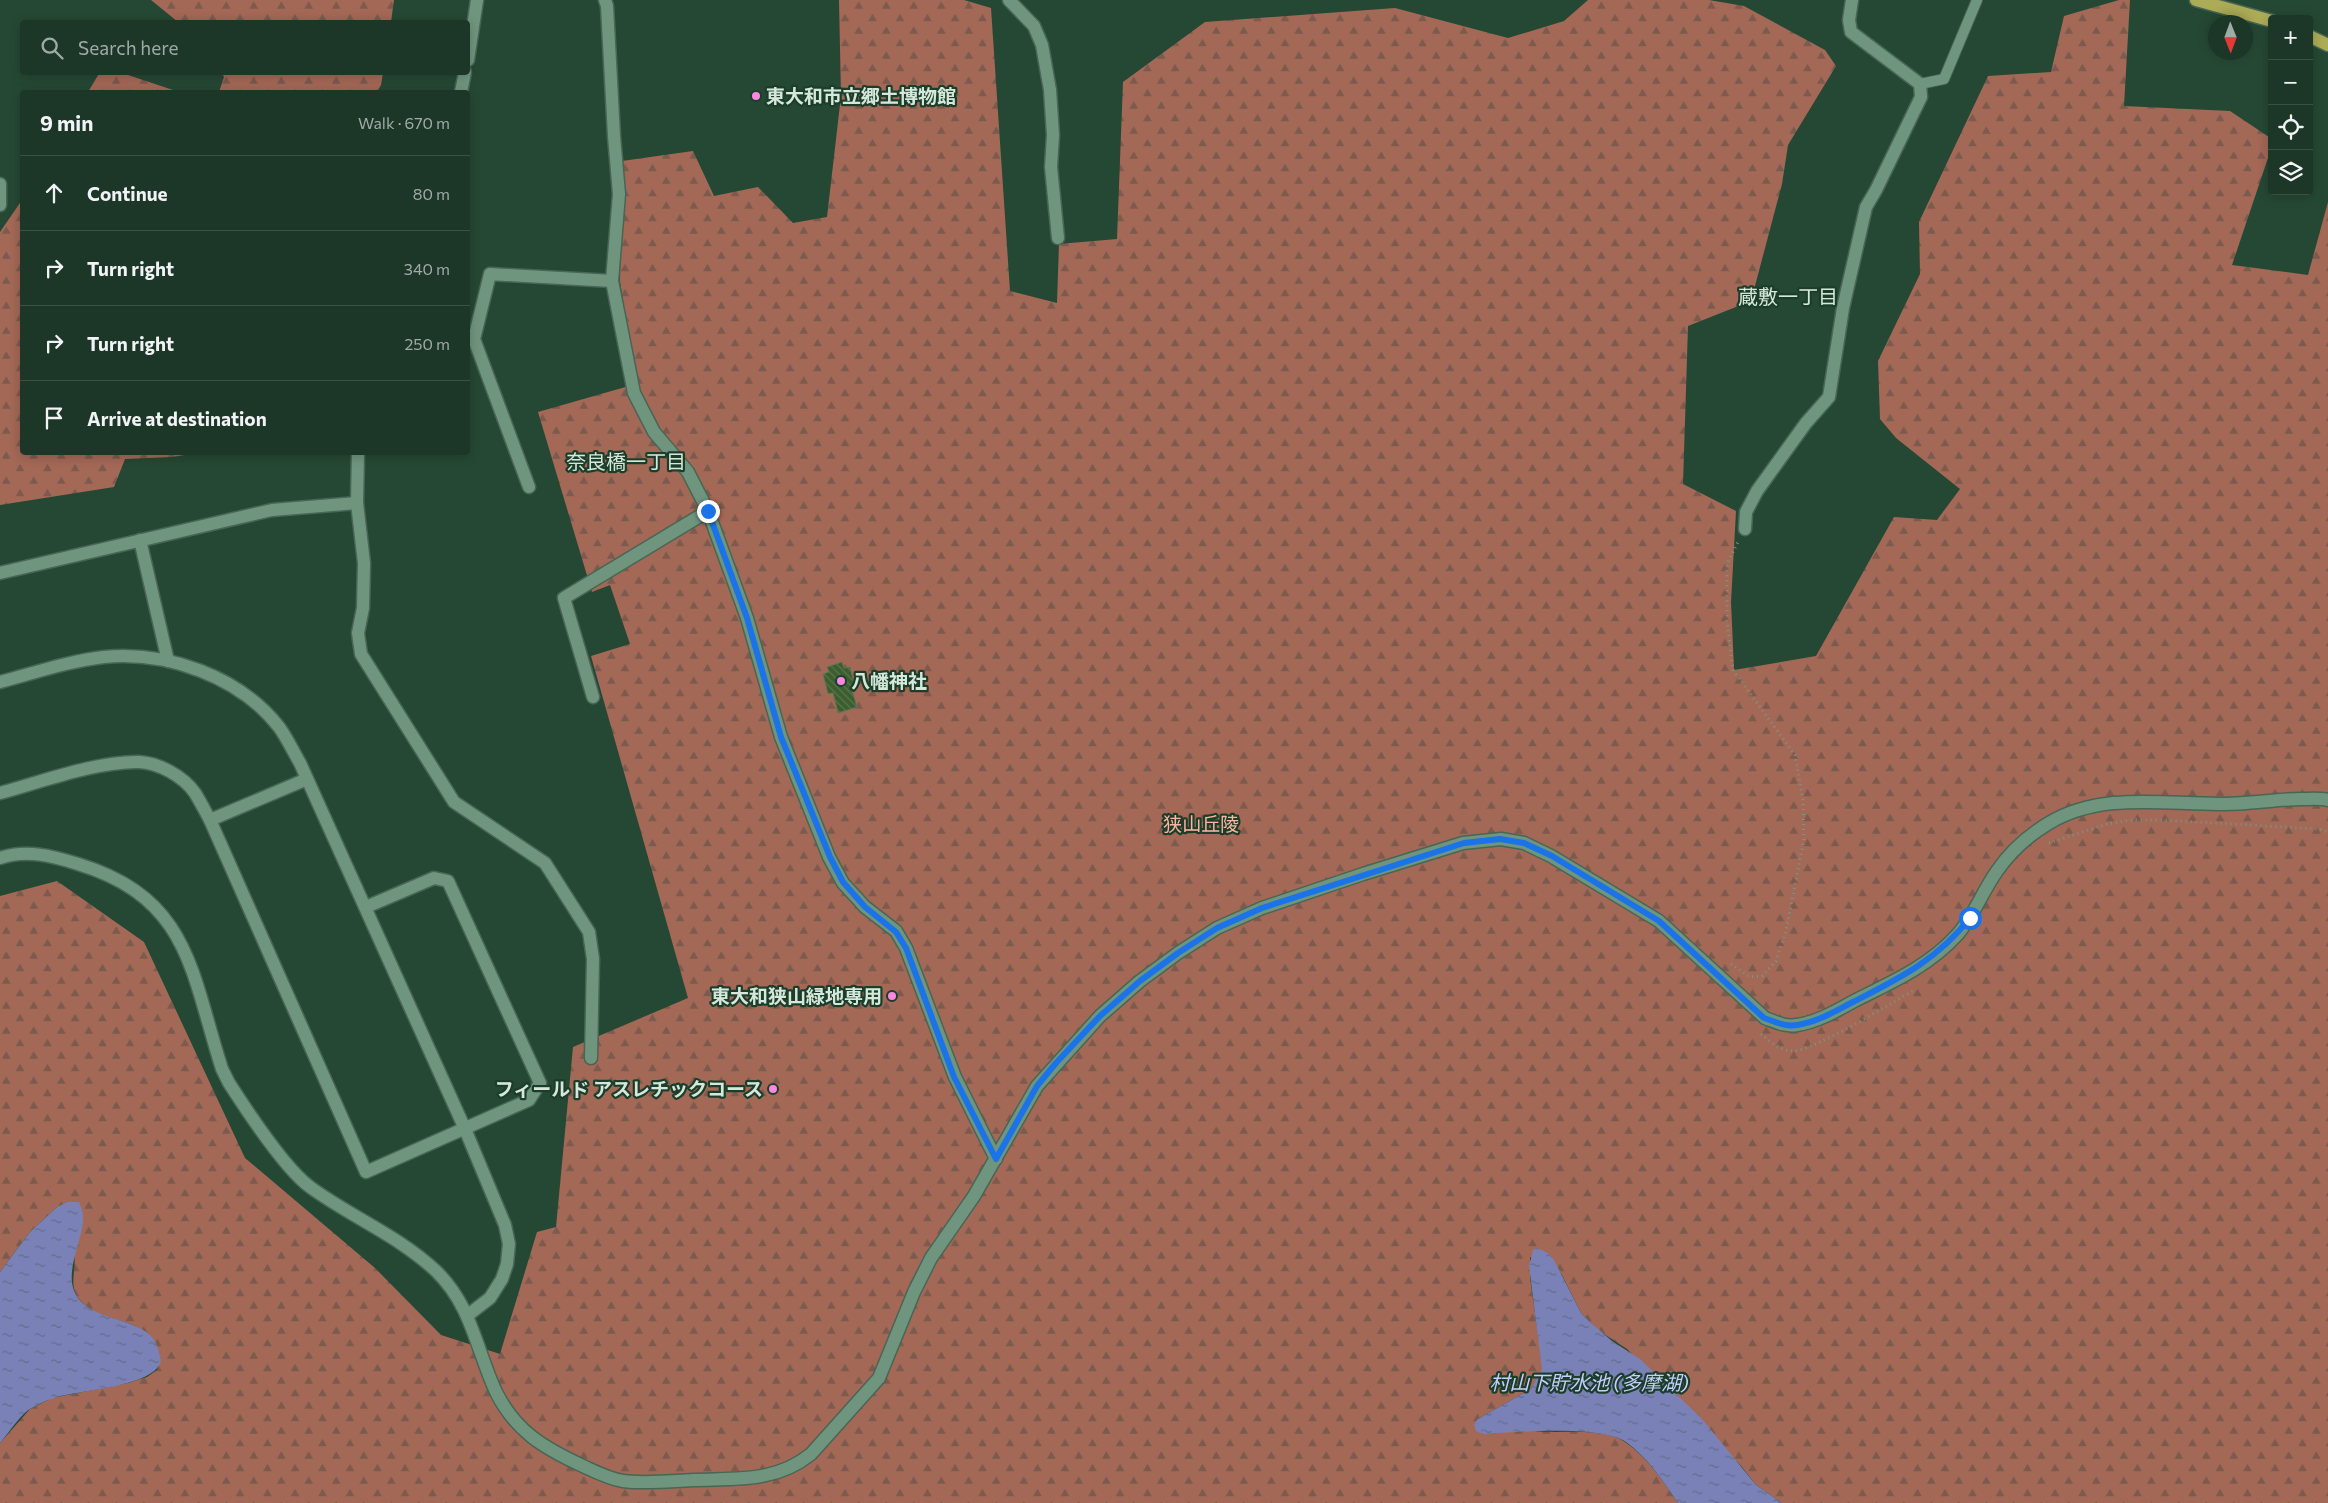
<!DOCTYPE html>
<html lang="en">
<head>
<meta charset="utf-8">
<style>
  :root { --surface:#1c3627; --page:#294133; --text:#f1f3f6; --muted:#a0aba7; --line:#3a5044 }
  body { margin:0; font-family:Commissioner,"Noto Sans JP",sans-serif; background:var(--page); color:var(--text) }
  .controls { position:absolute; right:15px; top:15px; display:grid; overflow:hidden; border-radius:5px; box-shadow:0 2px 12px #0003 }
  .controls button { width:45px; height:45px; display:grid; place-items:center; padding:0; border:0; border-bottom:1px solid var(--line); background:var(--surface); color:var(--text); font:25px sans-serif }
  .compass { position:absolute; left:2208px; top:15px; width:45px; height:45px; border-radius:50%; background:var(--surface); box-shadow:0 2px 12px #0003; rotate:179deg }
  .stop { position:absolute; width:15px; height:15px; margin:-11px; border:4px solid #1a73e8; border-radius:50%; background:#fff }
  .stop.end { background:#1a73e8; border-color:#fff; box-shadow:0 1px 5px #0008 }
  .list { margin:0; padding:0; list-style:none }
  h2 { display:flex; justify-content:space-between; align-items:center; height:65px; margin:0; padding:0 20px; font-size:21px }
  h2 small { font-size:16px; font-weight:400; color:var(--muted) }
  .list li { display:grid; grid-template-columns:32px 1fr auto; gap:15px; align-items:center; box-sizing:border-box; height:75px; padding:0 20px; border-top:1px solid var(--line) }
  .list b { display:block; font-size:19px; white-space:nowrap }
  .list em { font-size:16px; font-style:normal; color:var(--muted) }
  .icon { flex:none; width:28px; height:28px; fill:none; stroke:currentColor; stroke-width:2; stroke-linecap:round; stroke-linejoin:round }
  .map { position:relative; flex:none; width:2328px; height:1503px; overflow:hidden }
  .search { position:absolute; background:var(--surface); box-shadow:0 2px 12px #0003; left:20px; top:20px; width:450px; height:55px; display:flex; align-items:center; gap:12px; box-sizing:border-box; padding:0 18px; border-radius:5px; color:var(--muted); font-size:19px }
  .panel { position:absolute; background:var(--surface); box-shadow:0 2px 12px #0003; left:20px; top:90px; width:450px; height:365px; border-radius:5px }
  .map>svg:first-child { display:block }
  .forest { fill:url(#forest-firs) }
  .water { fill:url(#water-ripples) }
  .building { fill:url(#building-back-hatch); stroke:#5f7657 }
  .lines { fill:none; stroke-linecap:round; stroke-linejoin:round }
  .lane-casing { stroke:#476655; stroke-width:12 }
  .street-casing { stroke:#476655; stroke-width:15 }
  .secondary-casing { stroke:#476655; stroke-width:15 }
  .primary-casing { stroke:#476655; stroke-width:15 }
  .path { stroke:#7b9685; stroke-width:3; stroke-dasharray:1 4; stroke-linecap:butt }
  .lane { stroke:#70957e; stroke-width:10 }
  .street { stroke:#70957e; stroke-width:12 }
  .secondary { stroke:#70957e; stroke-width:12 }
  .primary { stroke:#adac56; stroke-width:12 }
  .route { stroke:#1a73e8; stroke-width:6 }
  .poi-dot { fill:#fe86e1; stroke:#1b3d2a; stroke-width:2 }
  .labels { text-anchor:middle; stroke-width:4.5; stroke-linejoin:round; paint-order:stroke }
  .poi-label { font-size:19px; font-weight:bold; fill:#d5e8db; stroke:#1b3d2a; text-anchor:start }
  .park-label { font-size:19px; fill:#feb5a0; stroke:#1b3d2a }
  .neighbourhood-label { font-size:20px; fill:#d5e8db; stroke:#1b3d2a }
  .water-label { font-size:20px; font-style:italic; fill:#c6cefe; stroke:#1b3d2a }
</style>
</head>
<body>
<div class="map">
<svg width="2328" height="1503" viewBox="0 0 2328 1503">
  <defs>
    <pattern id="forest-firs" width="22" height="20" patternUnits="userSpaceOnUse" patternTransform="scale(1.25)"><rect width="22" height="20" fill="#a46856"/><path d="M5 1l3.5 6h-7zM16 11l3.5 6h-7z" fill="#7c5a4e"/></pattern>
    <pattern id="water-ripples" width="26" height="14" patternUnits="userSpaceOnUse" patternTransform="scale(1.25)"><rect width="26" height="14" fill="#7981b7"/><path d="M2 4q2-2 4 0t4 0M15 11q2-2 4 0t4 0" fill="none" stroke="#656c8e"/></pattern>
    <pattern id="building-back-hatch" width="6" height="6" patternUnits="userSpaceOnUse" patternTransform="scale(1.25)"><rect width="6" height="6" fill="#3c5e2e"/><path d="M-1 5l2 2M0 0l6 6M5-1l2 2" fill="none" stroke="#57754c"/></pattern>
  </defs>
  <rect width="100%" height="100%" fill="#254834"/>
  <g class="forest">
    <polygon points="151,0 394,0 391,22 178,22"/>
    <path d="M839 0H964L991 8 1010 291 1057 303 1059 244 1117 239 1123 82 1205 22 1395 8 1508 38 1564 21 1588 0H1709L1744 6 1825 50 1836 66 1788 145 1782 184 1751 301 1688 326 1683 484 1736 511 1731 602 1734 670 1816 656 1894 517 1937 520 1960 489 1896 438 1880 419 1878 361 1920 274 1919 222 1988 76 2051 72 2064 16 2119 0H2130L2124 106 2230 111 2272 139V146L2232 265 2308 275 2328 202V1503H1782L1756 1485 1742 1467 1627 1349 1598 1330 1581 1313 1561 1273 1530 1257V1278L1543 1369 1531 1389 1478 1419C1496 1423 1516 1430 1534 1431 1560 1434 1603 1427 1625 1442 1647 1457 1664 1482 1678 1503H0V1443L30 1409 52 1398 128 1383 147 1377 157 1370 161 1359C145 1308 106 1331 79 1299 68 1286 77 1268 74 1254 72 1239 63 1222 57 1207L30 1232 0 1272V896L57 881 144 942 245 1158 375 1268 441 1335 500 1354 537 1232 556 1227 573 1047 688 998 591 656 630 644 610 585 592 592 538 412 636 384 620 281 622 161 693 151 714 196 758 187 793 223 827 217 841 96Z"/>
    <polygon points="100,72 122,73 179,92 88,92"/>
    <polygon points="222,73 383,73 381,85 377,92 219,92 224,77"/>
    <polygon points="22,200 22,452 197,453 172,457 125,459 114,487 0,505 0,232"/>
  </g>
  <g class="water">
    <path d="M68 1202H79C81 1207 83 1212 83 1217 84 1240 61 1275 78 1298 97 1324 151 1317 158 1349 159 1353 161 1357 161 1360 157 1387 77 1390 54 1398 47 1400 37 1405 30 1409 21 1414 8 1434 0 1443V1272L30 1232 57 1207Z"/>
    <path d="M1537 1248 1548 1253 1554 1260 1581 1313 1590 1322 1612 1341 1640 1359 1702 1419 1756 1485 1782 1503H1678C1664 1482 1647 1457 1626 1442 1600 1425 1516 1432 1484 1434L1476 1431 1474 1424 1478 1419 1531 1389 1542 1369 1529 1266 1533 1250Z"/>
  </g>
  <polygon class="building" points="842,662 844,668 850,667 855,686 851,687 857,707 838,713 833,693 828,694 823,674 829,672 827,667"/>
  <g class="lines">
    <g class="lane-casing">
      <polyline id="lane" points="1920,84 1944,79 1977,0"/>
    </g>
    <g class="street-casing">
      <g id="street">
        <polyline points="605,0 607,6 614,136 619,194 612,281 634,393 654,432 688,472 708,511 747,618 781,737 829,857 843,883 865,907 896,931 906,948 955,1077 996,1159"/>
        <polyline points="1009,0 1034,26 1042,45 1050,90 1053,135 1051,167 1058,238"/>
        <polyline points="468,60 477,0"/>
        <polyline points="461,92 465,72"/>
        <polyline points="0,184 0,205"/>
        <polyline points="358,452 357,503 364,563 363,608 358,633 361,654 454,802 545,863 589,932 593,959 591,1058"/>
        <polyline points="529,487 474,339 490,274 612,281"/>
        <polyline points="1745,529 1746,512 1757,491 1806,423 1829,397 1843,308 1866,207 1876,190 1921,97 1920,84 1851,32 1849,20 1852,0"/>
        <polyline points="140,540 168,661"/>
        <polyline points="0,573 272,510 357,503"/>
        <path d="M0 682C34 673 69 661 104 657 167 651 239 676 279 727 287 738 293 751 300 763L465 1129 505 1225 509 1244 507 1264 502 1279 490 1298 468 1315"/>
        <polyline points="593,697 564,598 708,511"/>
        <path d="M0 793C41 782 97 761 139 762 159 763 183 776 195 793 200 801 205 811 210 820L366 1172 529 1100 540 1083 448 881 434 878 366 907"/>
        <polyline points="210,820 307,779"/>
      </g>
    </g>
    <g class="secondary-casing">
      <path id="secondary" d="M0 858C26 849 53 856 78 864 190 898 191 973 222 1069L229 1083C247 1111 284 1168 310 1187 351 1217 399 1236 436 1271 472 1306 476 1349 496 1392 516 1432 544 1448 583 1466 596 1472 609 1479 623 1481 645 1484 670 1481 693 1480 736 1478 775 1483 811 1454L879 1378 914 1292 931 1258 974 1196 1037 1086 1100 1016 1140 981 1178 953 1217 928 1262 908 1363 874 1463 843 1501 839 1524 843 1551 856 1659 921 1765 1018C1776 1022 1785 1027 1797 1025 1818 1022 1838 1010 1856 1000 1892 982 1929 966 1957 935 1974 916 1982 892 1997 871 2010 852 2029 835 2049 823 2101 792 2162 804 2219 804 2246 805 2274 799 2302 799 2310 799 2320 798 2328 800"/>
    </g>
    <g class="primary-casing">
      <g id="primary">
        <polyline points="2196,0 2272,21"/>
        <polyline points="2309,36 2328,45"/>
      </g>
    </g>
    <g class="path">
      <polyline points="2049,843 2107,824 2132,820 2163,820 2319,829 2328,832"/>
      <polyline points="1731,964 1750,977 1762,976 1776,961 1786,931 1804,839 1803,800 1795,755 1733,670 1727,621 1727,564 1738,542"/>
      <path d="M1761 1034C1770 1042 1781 1051 1794 1051 1814 1050 1894 1002 1914 990"/>
    </g>
    <use href="#lane" class="lane"/>
    <use href="#street" class="street"/>
    <use href="#secondary" class="secondary"/>
    <use href="#primary" class="primary"/>
  </g>
  <g class="lines">
    <path class="route" d="M708 511 747 618 781 737 830 857 843 882 865 907 896 932 906 948 954 1077 996 1159 1037 1086 1056 1063 1100 1016 1140 981 1178 953 1217 928 1262 908 1464 843 1500 839 1524 843 1552 856 1659 921 1764 1018C1776 1022 1785 1027 1797 1025 1817 1022 1836 1011 1853 1002 1900 978 1937 960 1970 918"/>
  </g>
  <g class="poi-dot">
    <circle cx="756" cy="96" r="5"/>
    <circle cx="841" cy="681" r="5"/>
    <circle cx="892" cy="996" r="5"/>
    <circle cx="773" cy="1089" r="5"/>
  </g>
  <g class="labels">
    <g class="poi-label">
      <text x="766" y="103">東大和市立郷土博物館</text>
      <text x="851" y="688">八幡神社</text>
      <text x="882" y="1003" text-anchor="end">東大和狭山緑地専用</text>
      <text x="763" y="1096" text-anchor="end">フィールド アスレチックコース</text>
    </g>
    <g class="park-label">
      <text x="1201" y="831">狭山丘陵</text>
    </g>
    <g class="neighbourhood-label">
      <text x="1788" y="304">蔵敷一丁目</text>
      <text x="626" y="469">奈良橋一丁目</text>
    </g>
    <g class="water-label">
      <text x="1589" y="1390">村山下貯水池 (多摩湖)</text>
    </g>
  </g>
</svg>
<div class="controls">
<button>+</button>
<button>−</button>
<button><svg class="icon" aria-label="locate" viewBox="0 0 24 24"><circle cx="12" cy="12" r="6"/><path d="M12 2v4M12 18v4M2 12h4M18 12h4"/></svg></button>
<button><svg class="icon" aria-label="layers" viewBox="0 0 24 24"><path d="M12 4l9 5-9 5-9-5zM3 14l9 5 9-5"/></svg></button>
</div>
<svg class="compass" viewBox="-18 -18 36 36"><path d="M0-13l5 13h-10z" fill="#e53935"/><path d="M0 13l5-13h-10z" fill="#a0aba7"/></svg>
<div class="stop" style="left:1970px;top:918px"></div>
<div class="stop end" style="left:708px;top:511px"></div>
<div class="search"><svg class="icon" aria-label="search" viewBox="0 0 24 24"><circle cx="10" cy="10" r="6"/><path d="M15 15l6 6"/></svg>Search here</div>
<section class="panel">
<h2>9 min<small>Walk · 670 m</small></h2>
<ul class="list">
<li><svg class="icon" aria-label="ahead" viewBox="0 0 24 24"><path d="M12 20V5M6 11l6-6 6 6"/></svg><div><b>Continue</b></div><em>80 m</em></li>
<li><svg class="icon" aria-label="right" viewBox="0 0 24 24"><path d="M7 20v-9h11M14 6l5 5-5 5"/></svg><div><b>Turn right</b></div><em>340 m</em></li>
<li><svg class="icon" aria-label="right" viewBox="0 0 24 24"><path d="M7 20v-9h11M14 6l5 5-5 5"/></svg><div><b>Turn right</b></div><em>250 m</em></li>
<li><svg class="icon" aria-label="arrive" viewBox="0 0 24 24"><path d="M6 21V4h12l-3 4 3 4H6"/></svg><div><b>Arrive at destination</b></div></li>
</ul>
</section>
</div>
</body>
</html>
